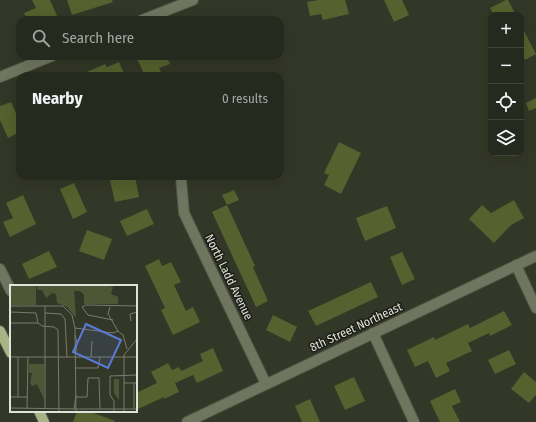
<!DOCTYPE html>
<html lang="en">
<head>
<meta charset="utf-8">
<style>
  :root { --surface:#26291d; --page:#32352a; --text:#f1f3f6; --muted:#a4a6a4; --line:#42453b }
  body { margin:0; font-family:"Fira Sans Condensed",sans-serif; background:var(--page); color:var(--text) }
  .controls { position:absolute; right:12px; top:12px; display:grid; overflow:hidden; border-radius:8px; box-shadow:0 4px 16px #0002 }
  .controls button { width:36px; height:36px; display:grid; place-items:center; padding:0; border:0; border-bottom:1px solid var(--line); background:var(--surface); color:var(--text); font:20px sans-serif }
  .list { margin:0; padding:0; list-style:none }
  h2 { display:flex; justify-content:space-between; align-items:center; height:52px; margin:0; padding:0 16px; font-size:17px }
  h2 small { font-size:13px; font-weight:400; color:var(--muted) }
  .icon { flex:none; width:22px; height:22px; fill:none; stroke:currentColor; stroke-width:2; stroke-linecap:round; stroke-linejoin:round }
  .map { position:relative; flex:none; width:536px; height:422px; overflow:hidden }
  .search { position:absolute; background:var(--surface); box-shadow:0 4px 16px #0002; left:16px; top:16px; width:268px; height:44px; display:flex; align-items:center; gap:10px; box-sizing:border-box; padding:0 14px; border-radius:12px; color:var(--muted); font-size:15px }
  .panel { position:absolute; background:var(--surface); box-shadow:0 4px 16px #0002; left:16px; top:72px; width:268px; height:108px; border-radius:12px }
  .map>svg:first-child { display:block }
  .building { fill:#55612e }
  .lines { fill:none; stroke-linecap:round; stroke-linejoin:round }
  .minor-casing { stroke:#4f5343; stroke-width:12 }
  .major-casing { stroke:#4f5343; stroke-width:12 }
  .minor { stroke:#6f755f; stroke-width:10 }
  .major { stroke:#a8b486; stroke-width:10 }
  .labels { text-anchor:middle; stroke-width:3; stroke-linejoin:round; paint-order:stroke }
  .street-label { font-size:12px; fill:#e0e3d9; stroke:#1b1d16 }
  .inset-road { fill:none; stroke:#787c6e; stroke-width:1 }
  .view { fill:#587bd8; fill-opacity:0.15; stroke:#587bd8; stroke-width:2 }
  .inset-edge { fill:none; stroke:#e0e3d9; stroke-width:2 }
</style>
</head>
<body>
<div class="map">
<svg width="536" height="422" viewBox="0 0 536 422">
  <rect width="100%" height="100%" fill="#333727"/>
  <g class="building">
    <polygon points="32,0 50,0 57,16 50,20 27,20 24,13 36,8"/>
    <polygon points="67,0 112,0 113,2 72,15"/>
    <polygon points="318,0 345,0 349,14 323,20 321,14 310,16 307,2"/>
    <polygon points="384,0 402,0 409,15 394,22"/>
    <polygon points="506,0 508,0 516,15 494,15 490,8"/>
    <polygon points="521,25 536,54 525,60 521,53"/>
    <polygon points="136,56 166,56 170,64 159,68 163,76 145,76"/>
    <polygon points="119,62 125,76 78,76 105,64 107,67"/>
    <polygon points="536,98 536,108 529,111 526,103"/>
    <polygon points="11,102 17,116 20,115 20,132 8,138 0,120 0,106"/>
    <polygon points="339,142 361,153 341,194 324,185 329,175 324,173"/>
    <polygon points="109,176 135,176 139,197 115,202"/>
    <polygon points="74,183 87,212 73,219 60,189"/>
    <polygon points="234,190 239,200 227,205 222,195"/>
    <polygon points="23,195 36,224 10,237 3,222 13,218 6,203"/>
    <polygon points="514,200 524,218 511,225 494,243 469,219 482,205 491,213"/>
    <polygon points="227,205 255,266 253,267 268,301 256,307 212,212"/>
    <polygon points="387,206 396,228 365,241 356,218"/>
    <polygon points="147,209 154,224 127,236 120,221"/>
    <polygon points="87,230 112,239 104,260 79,251"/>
    <polygon points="49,251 57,267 29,279 22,264"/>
    <polygon points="402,252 415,279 402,285 390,257"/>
    <polygon points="159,259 162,266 171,262 181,282 174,285 186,311 193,307 200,322 173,335 161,310 165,308 145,266"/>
    <polygon points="371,282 378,297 316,326 308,311"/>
    <polygon points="504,311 512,325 490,336 489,333 468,343 472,351 446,363 450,371 436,378 428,361 415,367 407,350 434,337 435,340 468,324 470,328"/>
    <polygon points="273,315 297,327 290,342 266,330"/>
    <polygon points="213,348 223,371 197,383 193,375 175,383 179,392 164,399 164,397 136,410 136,393 157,383 151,372 168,363 172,370 179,367 181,371 203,361 200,354"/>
    <polygon points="509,350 516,364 495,374 488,360"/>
    <polygon points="524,372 536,382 536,395 529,403 511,389"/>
    <polygon points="354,377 365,401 345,410 334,386"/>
    <polygon points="455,389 461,402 452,406 460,422 440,422 430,401"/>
    <polygon points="310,399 320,422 302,422 295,406"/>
    <polygon points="77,411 88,411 115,421 114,422 73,422"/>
  </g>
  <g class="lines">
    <g class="minor-casing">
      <g id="minor">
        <polyline points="142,20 193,0"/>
        <polyline points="0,77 52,56"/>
        <polyline points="181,178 184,213 266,384"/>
        <polyline points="516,265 536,308"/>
        <polyline points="0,269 11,291"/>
        <polyline points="373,333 414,422"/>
        <polyline points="187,422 536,256"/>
      </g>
    </g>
    <g class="major-casing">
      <g id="major">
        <polyline points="0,331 11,353"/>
        <polyline points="39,411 44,422"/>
      </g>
    </g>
    <use href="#minor" class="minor"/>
    <use href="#major" class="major"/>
  </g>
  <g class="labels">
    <g class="street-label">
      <text transform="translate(229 277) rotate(64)" y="4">North Ladd Avenue</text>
      <text transform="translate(356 327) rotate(-25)" y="4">8th Street Northeast</text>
    </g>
  </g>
  <g transform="translate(10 285)">
    <rect width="127" height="127" fill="#333727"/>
    <path d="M0 0H26V20H0ZM27 0H96L103 2 101 9 108 12V19H74V10L70 6H64L66 33 57 22 47 18 46 9 42 8 36 13 32 5H27ZM19 79H34V114L27 99 22 101 20 98 22 88H19ZM104 94H109V115L104 108Z" fill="#4f5636"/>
    <path class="inset-road" d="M0 21H53L62 30 65 43 66 127M35 21V124M100 22 98 29 108 46 113 50 117 64M0 27 26 28 28 38M35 28 51 29 55 34 57 72M103 35 78 30 72 22 76 20 127 21M121 36 120 29 127 27M0 38H28L32 41 44 42 48 45 49 127M65 43 103 48 108 46M65 50 67 58 66 67M0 72H127M8 72V112M81 72 82 56M66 83H88L90 72M114 98H127M0 112H18M66 112H77L78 93H89L90 124M0 123 66 124M17 123 18 72M64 124 66 111M66 124H127M124 124V98M104 127V116L100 110V91L127 90M114 127V70L127 54"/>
    <path class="view" d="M76 39 111 55 98 83 63 67Z"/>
    <rect width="127" height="127" class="inset-edge"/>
  </g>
</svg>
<div class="controls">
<button>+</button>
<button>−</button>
<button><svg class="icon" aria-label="locate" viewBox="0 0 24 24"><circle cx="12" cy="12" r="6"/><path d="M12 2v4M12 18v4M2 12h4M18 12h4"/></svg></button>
<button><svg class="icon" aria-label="layers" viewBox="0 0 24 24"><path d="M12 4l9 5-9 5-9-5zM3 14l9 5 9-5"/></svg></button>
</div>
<div class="search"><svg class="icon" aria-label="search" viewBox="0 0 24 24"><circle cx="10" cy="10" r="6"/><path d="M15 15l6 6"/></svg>Search here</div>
<section class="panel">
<h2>Nearby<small>0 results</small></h2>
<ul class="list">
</ul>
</section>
</div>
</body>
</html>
